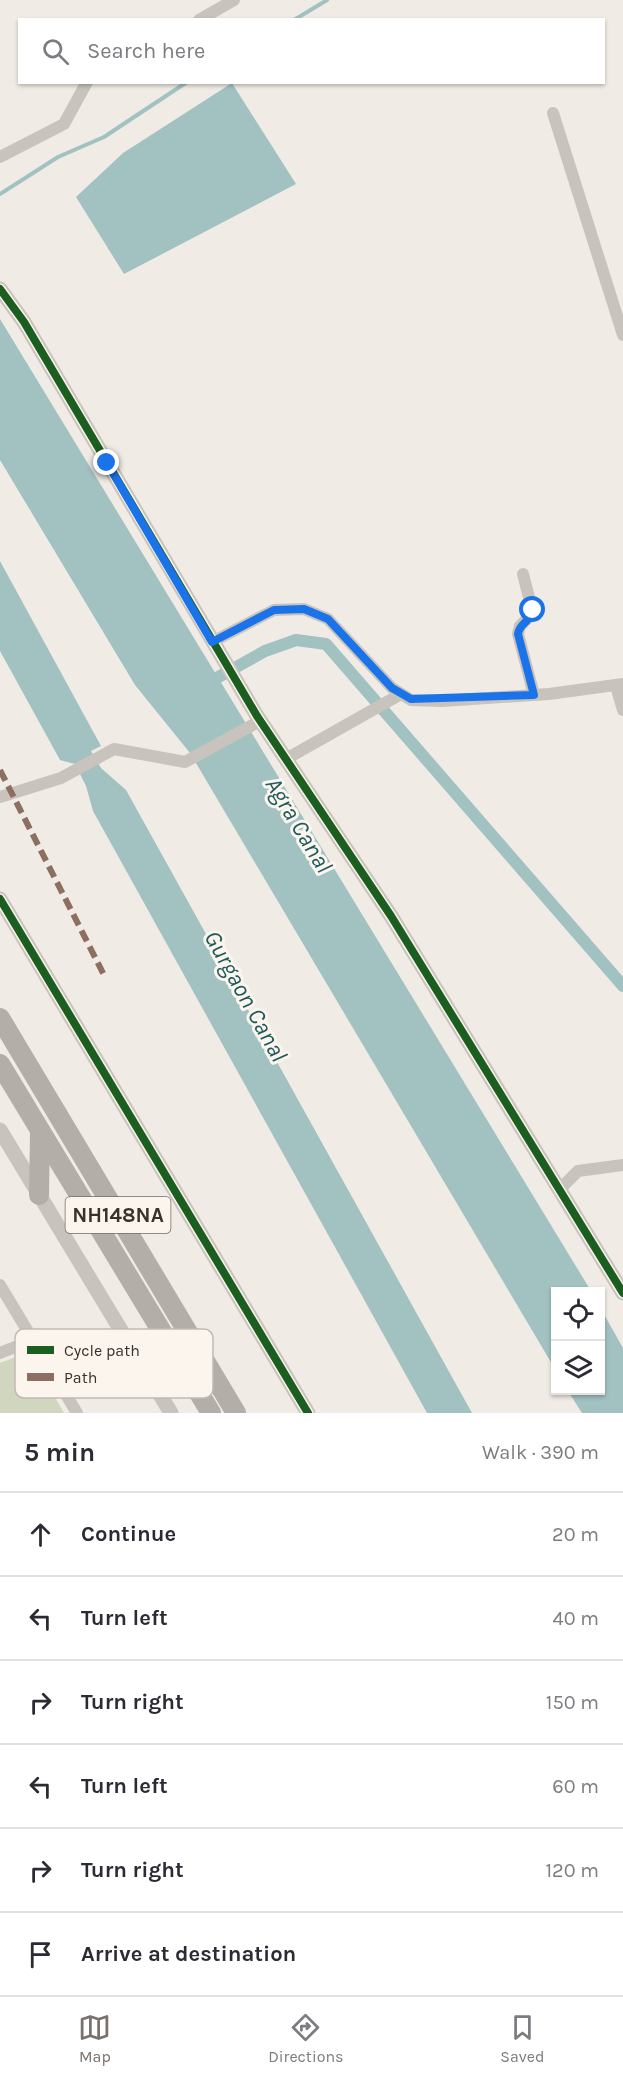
<!DOCTYPE html>
<html lang="en">
<head>
<meta charset="utf-8">
<style>
  :root { --surface:#fff; --page:#f7f7f7; --text:#2b2b33; --muted:#7c7c81; --line:#e1e1e2; --accent:#7a716c }
  body { margin:0; font-family:Karla,sans-serif; background:var(--page); color:var(--text) }
  .controls { position:absolute; right:18px; bottom:18px; display:grid; overflow:hidden; border-radius:0px; box-shadow:0 2px 4px #0004 }
  .controls button { width:54px; height:54px; display:grid; place-items:center; padding:0; border:0; border-bottom:2px solid var(--line); background:var(--surface); color:var(--text); font:30px sans-serif }
  .stop { position:absolute; width:18px; height:18px; margin:-14px; border:4px solid #1a73e8; border-radius:50%; background:#fff }
  .stop.end { background:#1a73e8; border-color:#fff; box-shadow:0 2px 6px #0008 }
  .list { margin:0; padding:0; list-style:none }
  h2 { display:flex; justify-content:space-between; align-items:center; height:78px; margin:0; padding:0 24px; font-size:26px }
  h2 small { font-size:20px; font-weight:400; color:var(--muted) }
  .list li { display:grid; grid-template-columns:39px 1fr auto; gap:18px; align-items:center; box-sizing:border-box; height:84px; padding:0 24px; border-top:2px solid var(--line) }
  .list b { display:block; font-size:22px; white-space:nowrap }
  .list em { font-size:20px; font-style:normal; color:var(--muted) }
  .icon { flex:none; width:33px; height:33px; fill:none; stroke:currentColor; stroke-width:2; stroke-linecap:round; stroke-linejoin:round }
  .map { position:relative; flex:none; width:623px; height:1413px; overflow:hidden }
  .search { position:absolute; background:var(--surface); box-shadow:0 2px 4px #0004; left:18px; right:18px; top:18px; height:66px; display:flex; align-items:center; gap:15px; box-sizing:border-box; padding:0 21px; border-radius:0px; color:var(--muted); font-size:22px }
  .sheet { height:582px; background:var(--surface) }
  nav { display:flex; justify-content:space-around; align-items:center; box-sizing:border-box; height:84px; border-top:2px solid var(--line); background:var(--surface); font-size:16px; color:var(--muted) }
  nav a { display:grid; justify-items:center; gap:3px }
  nav .on { color:var(--accent) }
  .map>svg:first-child { display:block }
  .green { fill:#d1d6bf }
  .water { fill:#a1c2c1 }
  .lines { fill:none; stroke-linecap:round; stroke-linejoin:round }
  .stream { stroke:#a1c2c1; stroke-width:4 }
  .canal { stroke:#a1c2c1; stroke-width:12 }
  .minor { stroke:#c9c3be; stroke-width:12 }
  .tertiary { stroke:#c9c3be; stroke-width:15 }
  .trunk { stroke:#b4aea8; stroke-width:20 }
  .quiet { stroke:#8d6e63; stroke-width:6; stroke-dasharray:12 6; stroke-linecap:butt }
  .cycleway-casing { stroke:#fbf5ee; stroke-width:11 }
  .cycleway { stroke:#1b5e20; stroke-width:8 }
  .route { stroke:#1a73e8; stroke-width:8 }
  .labels { text-anchor:middle; stroke-width:6; stroke-linejoin:round; paint-order:stroke }
  .shield { fill:#fbf5ee; stroke:#756b66; stroke-width:1.5 }
  .shield-label { font-size:21px; font-weight:bold; fill:#3b302b }
  .water-label { font-size:24px; font-style:italic; fill:#1f5a5e; stroke:#fbf5ee }
  .key { fill:#fbf5ee; stroke:#c1bab4; stroke-width:1.5 }
  .key-label { font-size:16px; fill:#3b302b }
</style>
</head>
<body>
<div class="map">
<svg width="623" height="1413" viewBox="0 0 623 1413">
  <rect width="100%" height="100%" fill="#f0ebe5"/>
  <polygon class="green" points="29,1352 64,1413 0,1413 0,1363"/>
  <g class="water">
    <polygon points="232,83 296,184 124,274 76,197 123,153"/>
    <polygon points="0,319 591,1291 556,1292 555,1369 190,753 135,685 0,460"/>
    <polygon points="0,561 101,746 91,751 101,768 126,790 472,1413 427,1413 93,811 86,786 75,764 60,760 0,651"/>
    <polygon points="601,1309 623,1348 623,1413 582,1413 568,1391 600,1390"/>
  </g>
  <g class="lines">
    <g class="stream">
      <polyline points="294,20 327,0"/>
      <polyline points="0,194 58,157 104,137 187,82"/>
    </g>
    <polyline class="canal" points="204,685 265,651 296,640 326,644 623,986"/>
    <g class="minor">
      <polyline points="199,20 234,0"/>
      <polyline points="553,113 623,335"/>
      <polyline points="0,157 64,124 87,82"/>
      <polyline points="523,574 533,613 520,626 518,634 534,695"/>
      <polyline points="212,642 274,610 304,609 328,619 392,688 411,700 442,701 549,694 623,684"/>
      <polyline points="616,686 623,710"/>
      <polyline points="286,759 401,694"/>
      <polyline points="0,797 61,778 114,749 185,762 260,721"/>
      <polyline points="560,1189 578,1171 623,1165"/>
      <polyline points="0,1285 77,1413"/>
      <polyline points="0,1353 33,1340"/>
    </g>
    <g class="tertiary">
      <polyline points="0,289 24,322 257,716 391,916 623,1293"/>
      <polyline points="0,899 308,1413"/>
      <polyline points="0,1130 171,1413"/>
    </g>
    <g class="trunk">
      <polyline points="0,1018 236,1413"/>
      <polyline points="0,1064 211,1413"/>
      <polyline points="39,1195 40,1132"/>
    </g>
    <polyline class="quiet" points="0,770 104,975"/>
    <g class="cycleway-casing">
      <g id="cycleway">
        <polyline points="0,289 24,322 257,716 391,916 623,1293"/>
        <polyline points="0,899 308,1413"/>
      </g>
    </g>
    <use href="#cycleway" class="cycleway"/>
  </g>
  <g class="lines">
    <path class="route" d="M107 463 212 642 274 610 304 609 328 619 392 688 411 699 534 695 518 634C519 623 532 621 533 610"/>
  </g>
  <g class="labels">
    <rect class="shield" x="65.5" y="1197" width="105" height="36" rx="4.5"/>
    <g class="shield-label">
      <text x="118" y="1222">NH148NA</text>
    </g>
    <g class="water-label">
      <text transform="translate(299 825) rotate(59)" y="8">Agra Canal</text>
      <text transform="translate(246 996) rotate(61)" y="8">Gurgaon Canal</text>
    </g>
  </g>
  <rect x="15" y="1329" width="198" height="69" rx="9" class="key"/>
  <rect x="27" y="1346" width="27" height="8" fill="#1b5e20"/>
  <rect x="27" y="1373" width="27" height="8" fill="#8d6e63"/>
  <g class="key-label">
    <text x="64" y="1356">Cycle path</text>
    <text x="64" y="1383">Path</text>
  </g>
</svg>
<div class="controls">
<button><svg class="icon" aria-label="locate" viewBox="0 0 24 24"><circle cx="12" cy="12" r="6"/><path d="M12 2v4M12 18v4M2 12h4M18 12h4"/></svg></button>
<button><svg class="icon" aria-label="layers" viewBox="0 0 24 24"><path d="M12 4l9 5-9 5-9-5zM3 14l9 5 9-5"/></svg></button>
</div>
<div class="stop" style="left:533px;top:610px"></div>
<div class="stop end" style="left:107px;top:463px"></div>
<div class="search"><svg class="icon" aria-label="search" viewBox="0 0 24 24"><circle cx="10" cy="10" r="6"/><path d="M15 15l6 6"/></svg>Search here</div>
</div>
<section class="sheet">
<h2>5 min<small>Walk · 390 m</small></h2>
<ul class="list">
<li><svg class="icon" aria-label="ahead" viewBox="0 0 24 24"><path d="M12 20V5M6 11l6-6 6 6"/></svg><div><b>Continue</b></div><em>20 m</em></li>
<li><svg class="icon" aria-label="left" viewBox="0 0 24 24"><path d="M17 20v-9H6M10 6l-5 5 5 5"/></svg><div><b>Turn left</b></div><em>40 m</em></li>
<li><svg class="icon" aria-label="right" viewBox="0 0 24 24"><path d="M7 20v-9h11M14 6l5 5-5 5"/></svg><div><b>Turn right</b></div><em>150 m</em></li>
<li><svg class="icon" aria-label="left" viewBox="0 0 24 24"><path d="M17 20v-9H6M10 6l-5 5 5 5"/></svg><div><b>Turn left</b></div><em>60 m</em></li>
<li><svg class="icon" aria-label="right" viewBox="0 0 24 24"><path d="M7 20v-9h11M14 6l5 5-5 5"/></svg><div><b>Turn right</b></div><em>120 m</em></li>
<li><svg class="icon" aria-label="arrive" viewBox="0 0 24 24"><path d="M6 21V4h12l-3 4 3 4H6"/></svg><div><b>Arrive at destination</b></div></li>
</ul>
</section>
<nav>
<a class="on"><svg class="icon" aria-label="map" viewBox="0 0 24 24"><path d="M3 6l6-2 6 2 6-2v14l-6 2-6-2-6 2zM9 4v14M15 6v14"/></svg>Map</a>
<a><svg class="icon" aria-label="directions" viewBox="0 0 24 24"><path d="M12 3l9 9-9 9-9-9zM9 14v-3h6M13 9l2 2-2 2"/></svg>Directions</a>
<a><svg class="icon" aria-label="saved" viewBox="0 0 24 24"><path d="M7 4h10v16l-5-4-5 4z"/></svg>Saved</a>
</nav>
</body>
</html>
